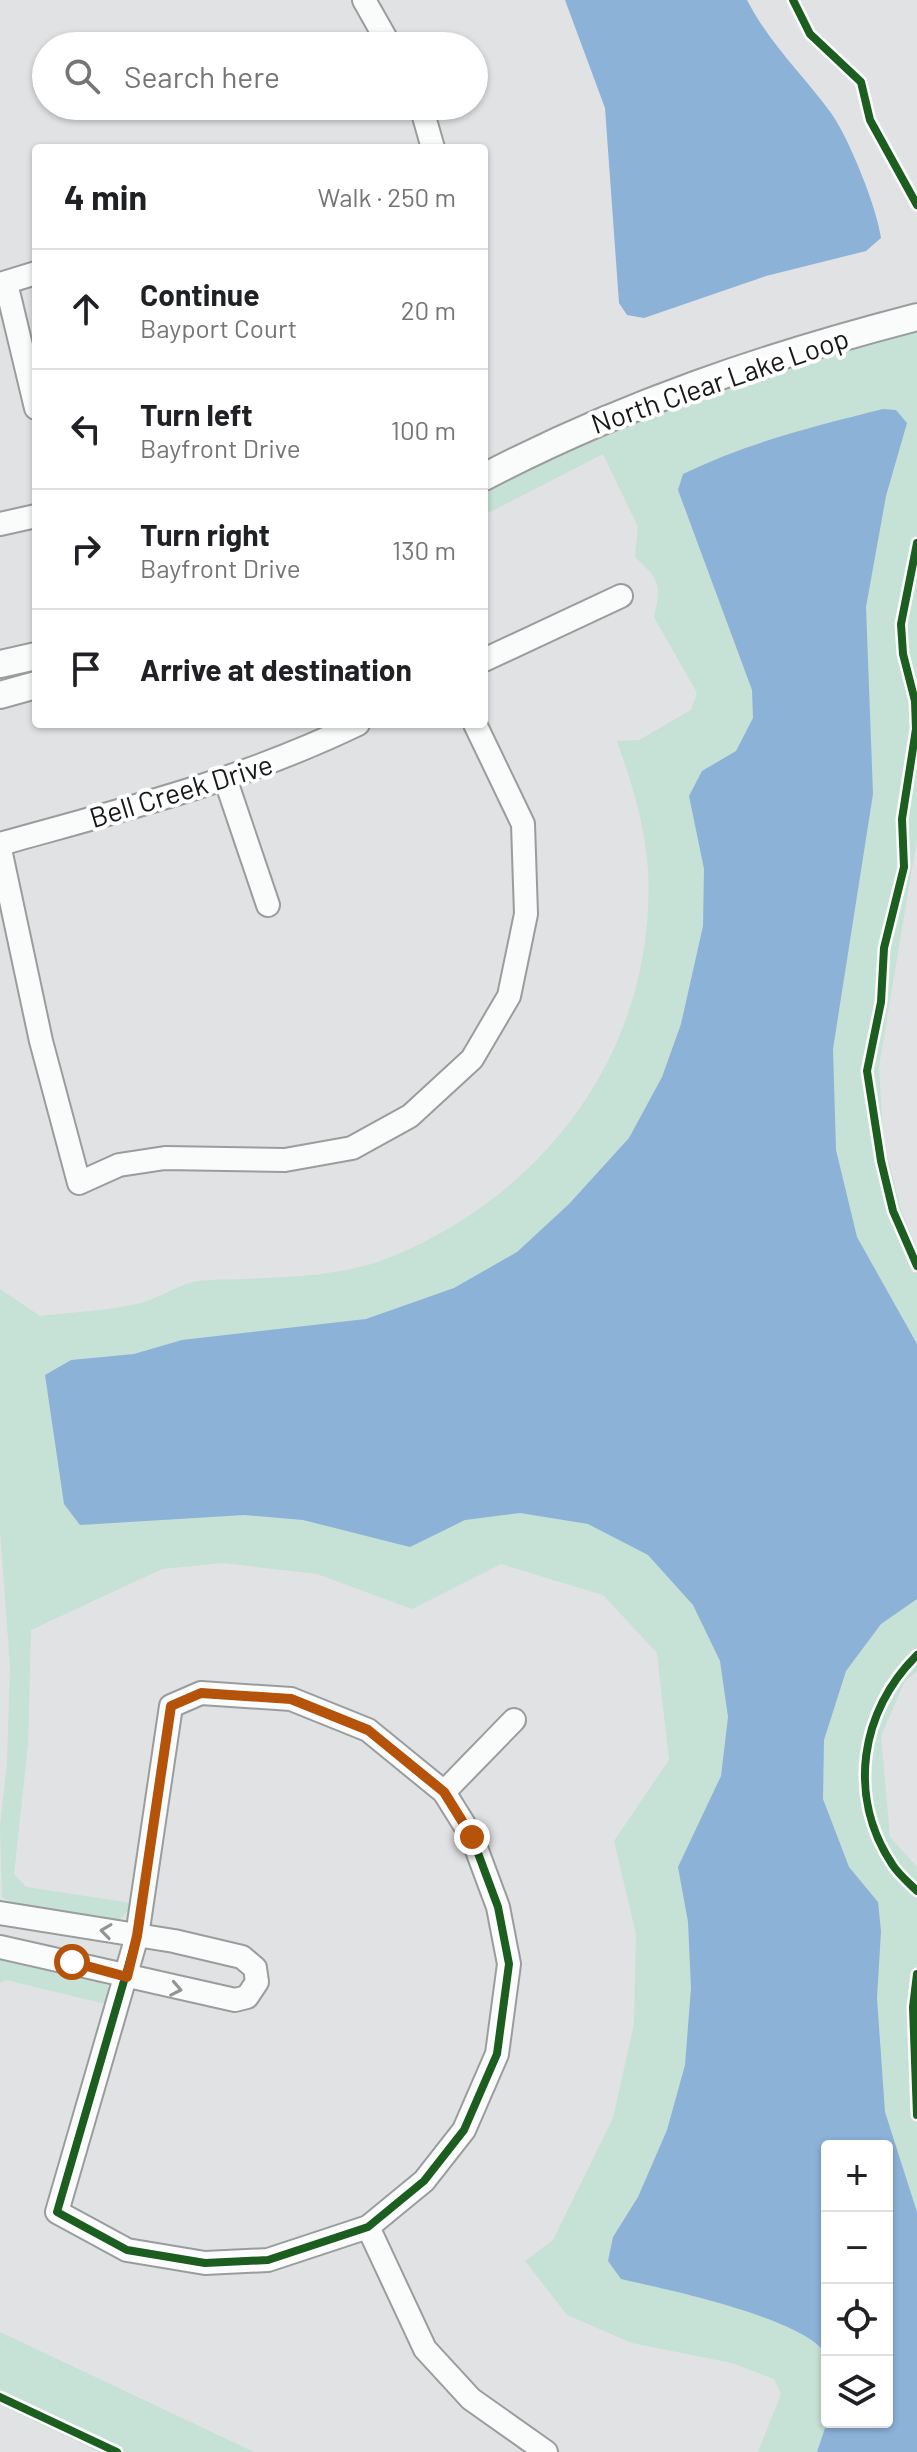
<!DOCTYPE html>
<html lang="en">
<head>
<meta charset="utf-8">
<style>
  :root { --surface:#fff; --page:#f2f2f2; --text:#202124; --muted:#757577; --line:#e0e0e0 }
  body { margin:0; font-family:Barlow,sans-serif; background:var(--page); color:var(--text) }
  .controls { position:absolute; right:24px; bottom:24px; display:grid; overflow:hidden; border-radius:8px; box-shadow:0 2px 6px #0004 }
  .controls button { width:72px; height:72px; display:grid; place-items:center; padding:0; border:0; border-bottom:2px solid var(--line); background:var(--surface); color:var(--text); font:40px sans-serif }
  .stop { position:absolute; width:24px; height:24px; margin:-18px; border:6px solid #b45309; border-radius:50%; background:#fff }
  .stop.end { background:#b45309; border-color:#fff; box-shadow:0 2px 8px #0008 }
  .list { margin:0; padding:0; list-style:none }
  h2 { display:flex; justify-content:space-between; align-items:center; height:104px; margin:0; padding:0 32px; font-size:34px }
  h2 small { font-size:26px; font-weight:400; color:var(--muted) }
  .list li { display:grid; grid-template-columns:52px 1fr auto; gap:24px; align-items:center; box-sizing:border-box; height:120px; padding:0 32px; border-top:2px solid var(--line) }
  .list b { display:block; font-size:30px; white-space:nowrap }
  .list p { margin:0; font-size:26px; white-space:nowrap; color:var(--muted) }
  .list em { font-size:26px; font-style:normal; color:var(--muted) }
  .icon { flex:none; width:44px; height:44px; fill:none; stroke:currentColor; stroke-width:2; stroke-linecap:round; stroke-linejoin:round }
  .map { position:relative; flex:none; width:917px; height:2452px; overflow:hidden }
  .search { position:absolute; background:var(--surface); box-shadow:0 2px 6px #0004; left:32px; top:32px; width:456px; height:88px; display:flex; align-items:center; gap:20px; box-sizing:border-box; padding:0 28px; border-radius:44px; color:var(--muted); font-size:30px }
  .panel { position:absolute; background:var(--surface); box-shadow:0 2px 6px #0004; left:32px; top:144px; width:456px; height:584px; border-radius:8px }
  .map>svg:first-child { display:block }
  .green { fill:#c6e1d5; fill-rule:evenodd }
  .water { fill:#8db2d8 }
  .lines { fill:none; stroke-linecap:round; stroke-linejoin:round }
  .minor-casing { stroke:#9a9c9d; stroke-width:26 }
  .tertiary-casing { stroke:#9a9c9d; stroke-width:30 }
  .minor { stroke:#fafbfb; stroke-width:22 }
  .tertiary { stroke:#fafbfb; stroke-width:26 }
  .cycleway-casing { stroke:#fff; stroke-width:13 }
  .cycleway { stroke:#1b5e20; stroke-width:8 }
  .oneway { stroke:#939595 }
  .route { stroke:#b45309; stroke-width:10 }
  .labels { text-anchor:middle; stroke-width:8; stroke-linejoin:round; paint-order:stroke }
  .street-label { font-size:28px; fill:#161819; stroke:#fff }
</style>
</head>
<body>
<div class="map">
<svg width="917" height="2452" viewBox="0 0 917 2452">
  <rect width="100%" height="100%" fill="#e0e2e4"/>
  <g class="green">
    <path d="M917 328V839L879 1066 883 1138 901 1210 917 1248V1672L905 1681 881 1736 890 1837 917 1867V2452H758L781 2394 774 2379 732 2363 632 2343 567 2315 525 2261 553 2240 613 2118 634 2024 636 1934 614 1841 669 1760 657 1653 603 1595 501 1564 412 1609 317 1574 223 1563 162 1569 31 1630 28 1744 14 1874 26 1887 131 1903C126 1916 122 1920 108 1923L15 1904 2 1897 0 1826 7 1763 10 1666 0 1531V1289L40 1316C72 1312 106 1311 137 1304 156 1300 174 1287 193 1282 208 1279 226 1280 241 1279 290 1277 344 1276 391 1257 549 1192 657 1045 648 870 645 825 632 783 617 741L639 740 691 710 697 693 654 617C662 584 659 579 635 557L638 527 603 454 484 515V487L696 391ZM827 2146H887V2422H827Z"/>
    <polygon points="4,1959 97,1979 108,1986 110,2005 6,1980 0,1983 0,1960"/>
    <polygon points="0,2332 254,2452 99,2452 0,2405"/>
  </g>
  <g class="water">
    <path d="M565 0H747C769 43 803 75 831 113 849 138 877 208 881 238L866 251 766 276 644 318 627 315 619 303 605 108Z"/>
    <path d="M883 409 896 410 907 423 886 496 866 607 873 794 833 1049 836 1150 857 1237 917 1344V1599L881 1624 846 1671 824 1740 823 1799 849 1867 878 1902 881 1931 877 1998 885 2112 917 2212V2452H817L827 2422H887V2146H827V2357C814 2320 661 2288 621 2279L608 2261 613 2237 638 2197 667 2130 685 2065 691 1988 688 1922 678 1867 721 1776 728 1717 720 1661 693 1605 648 1555 588 1524 520 1513 465 1520 410 1547 303 1520 244 1515 80 1525 64 1504 45 1375 71 1360 134 1354 182 1340 366 1319 454 1288 517 1252 569 1204 629 1138 662 1077 681 1024 703 926 704 869 689 796 702 771 736 751 753 718 752 690 678 490 683 474C746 443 815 426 883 409Z"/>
  </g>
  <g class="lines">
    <g class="minor-casing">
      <g id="minor">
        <polyline points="364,0 390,46"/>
        <polyline points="421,106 433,148"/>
        <polyline points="6,283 36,408"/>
        <polyline points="0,284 36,273"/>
        <polyline points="0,524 36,516"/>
        <polyline points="484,660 621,596"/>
        <polyline points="226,781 268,905"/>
        <path d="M0 844C125 809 240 781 358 724"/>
        <polyline points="0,849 41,1041 79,1183 119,1165 165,1158 285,1160 352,1148 410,1116 472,1059 509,996 526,914 523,824 475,724"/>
        <polygon points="201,1693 291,1699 368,1730 444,1792 472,1837 498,1907 509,1964 497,2054 464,2130 424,2181 368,2227 268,2260 205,2263 127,2250 57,2212 137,1936 171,1706"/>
        <polyline points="444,1792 514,1720"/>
        <polyline points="0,1913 174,1941 242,1957 255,1968 257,1982 247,1997 235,2000 0,1947"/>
        <polyline points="368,2227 425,2349 471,2399 546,2452"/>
      </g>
    </g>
    <g class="tertiary-casing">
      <g id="tertiary">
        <path d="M484 477C622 405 766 356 917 317"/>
        <polyline points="0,664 36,656"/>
        <polyline points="0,695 36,685"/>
      </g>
    </g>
    <use href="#minor" class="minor"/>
    <use href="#tertiary" class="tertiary"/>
    <g class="cycleway-casing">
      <g id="cycleway">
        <polyline points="793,0 810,34 861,82 870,120 917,205"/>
        <polyline points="917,543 901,624 903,654 915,701 916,729 902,819 904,867 884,948 881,1002 867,1071 881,1161 893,1211 917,1266"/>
        <path d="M917 1655C860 1711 847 1796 892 1864 898 1874 909 1883 917 1891"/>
        <polygon points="201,1693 291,1699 368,1730 444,1792 472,1837 498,1907 509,1964 497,2054 464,2130 424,2181 368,2227 268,2260 205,2263 127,2250 57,2212 137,1936 171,1706"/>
        <polyline points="917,1974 913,2007 917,2115"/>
        <polyline points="0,2397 117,2452"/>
      </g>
    </g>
    <use href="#cycleway" class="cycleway"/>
  </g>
  <defs><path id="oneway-chevron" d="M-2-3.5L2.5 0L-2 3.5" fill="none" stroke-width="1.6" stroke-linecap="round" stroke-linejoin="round" transform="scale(2)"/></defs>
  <g class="oneway">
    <use href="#oneway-chevron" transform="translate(106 1931) rotate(-172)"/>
    <use href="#oneway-chevron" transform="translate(176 1989) rotate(11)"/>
  </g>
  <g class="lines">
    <polyline class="route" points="72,1962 127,1977 137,1936 171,1706 201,1693 291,1699 368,1730 444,1792 472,1837"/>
  </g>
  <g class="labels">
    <g class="street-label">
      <text transform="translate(720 381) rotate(-19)" y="10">North Clear Lake Loop</text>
      <text transform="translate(181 791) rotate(-17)" y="10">Bell Creek Drive</text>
    </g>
  </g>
</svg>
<div class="controls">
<button>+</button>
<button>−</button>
<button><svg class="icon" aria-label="locate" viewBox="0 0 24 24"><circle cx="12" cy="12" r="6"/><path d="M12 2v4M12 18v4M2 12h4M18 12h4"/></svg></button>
<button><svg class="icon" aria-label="layers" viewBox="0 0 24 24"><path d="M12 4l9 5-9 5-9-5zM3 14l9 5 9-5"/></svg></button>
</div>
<div class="stop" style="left:72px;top:1962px"></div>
<div class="stop end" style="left:472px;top:1837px"></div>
<div class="search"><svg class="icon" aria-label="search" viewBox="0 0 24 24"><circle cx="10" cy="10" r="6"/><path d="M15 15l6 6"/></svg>Search here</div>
<section class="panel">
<h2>4 min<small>Walk · 250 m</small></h2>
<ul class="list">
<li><svg class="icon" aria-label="ahead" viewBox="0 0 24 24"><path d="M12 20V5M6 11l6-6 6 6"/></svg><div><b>Continue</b><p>Bayport Court</p></div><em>20 m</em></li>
<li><svg class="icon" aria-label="left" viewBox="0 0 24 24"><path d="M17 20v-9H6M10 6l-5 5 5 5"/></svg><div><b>Turn left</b><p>Bayfront Drive</p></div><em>100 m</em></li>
<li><svg class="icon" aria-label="right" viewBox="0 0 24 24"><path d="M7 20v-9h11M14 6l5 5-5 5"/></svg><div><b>Turn right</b><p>Bayfront Drive</p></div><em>130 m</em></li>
<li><svg class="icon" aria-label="arrive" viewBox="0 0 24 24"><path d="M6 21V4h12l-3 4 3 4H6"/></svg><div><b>Arrive at destination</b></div></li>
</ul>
</section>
</div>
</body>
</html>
